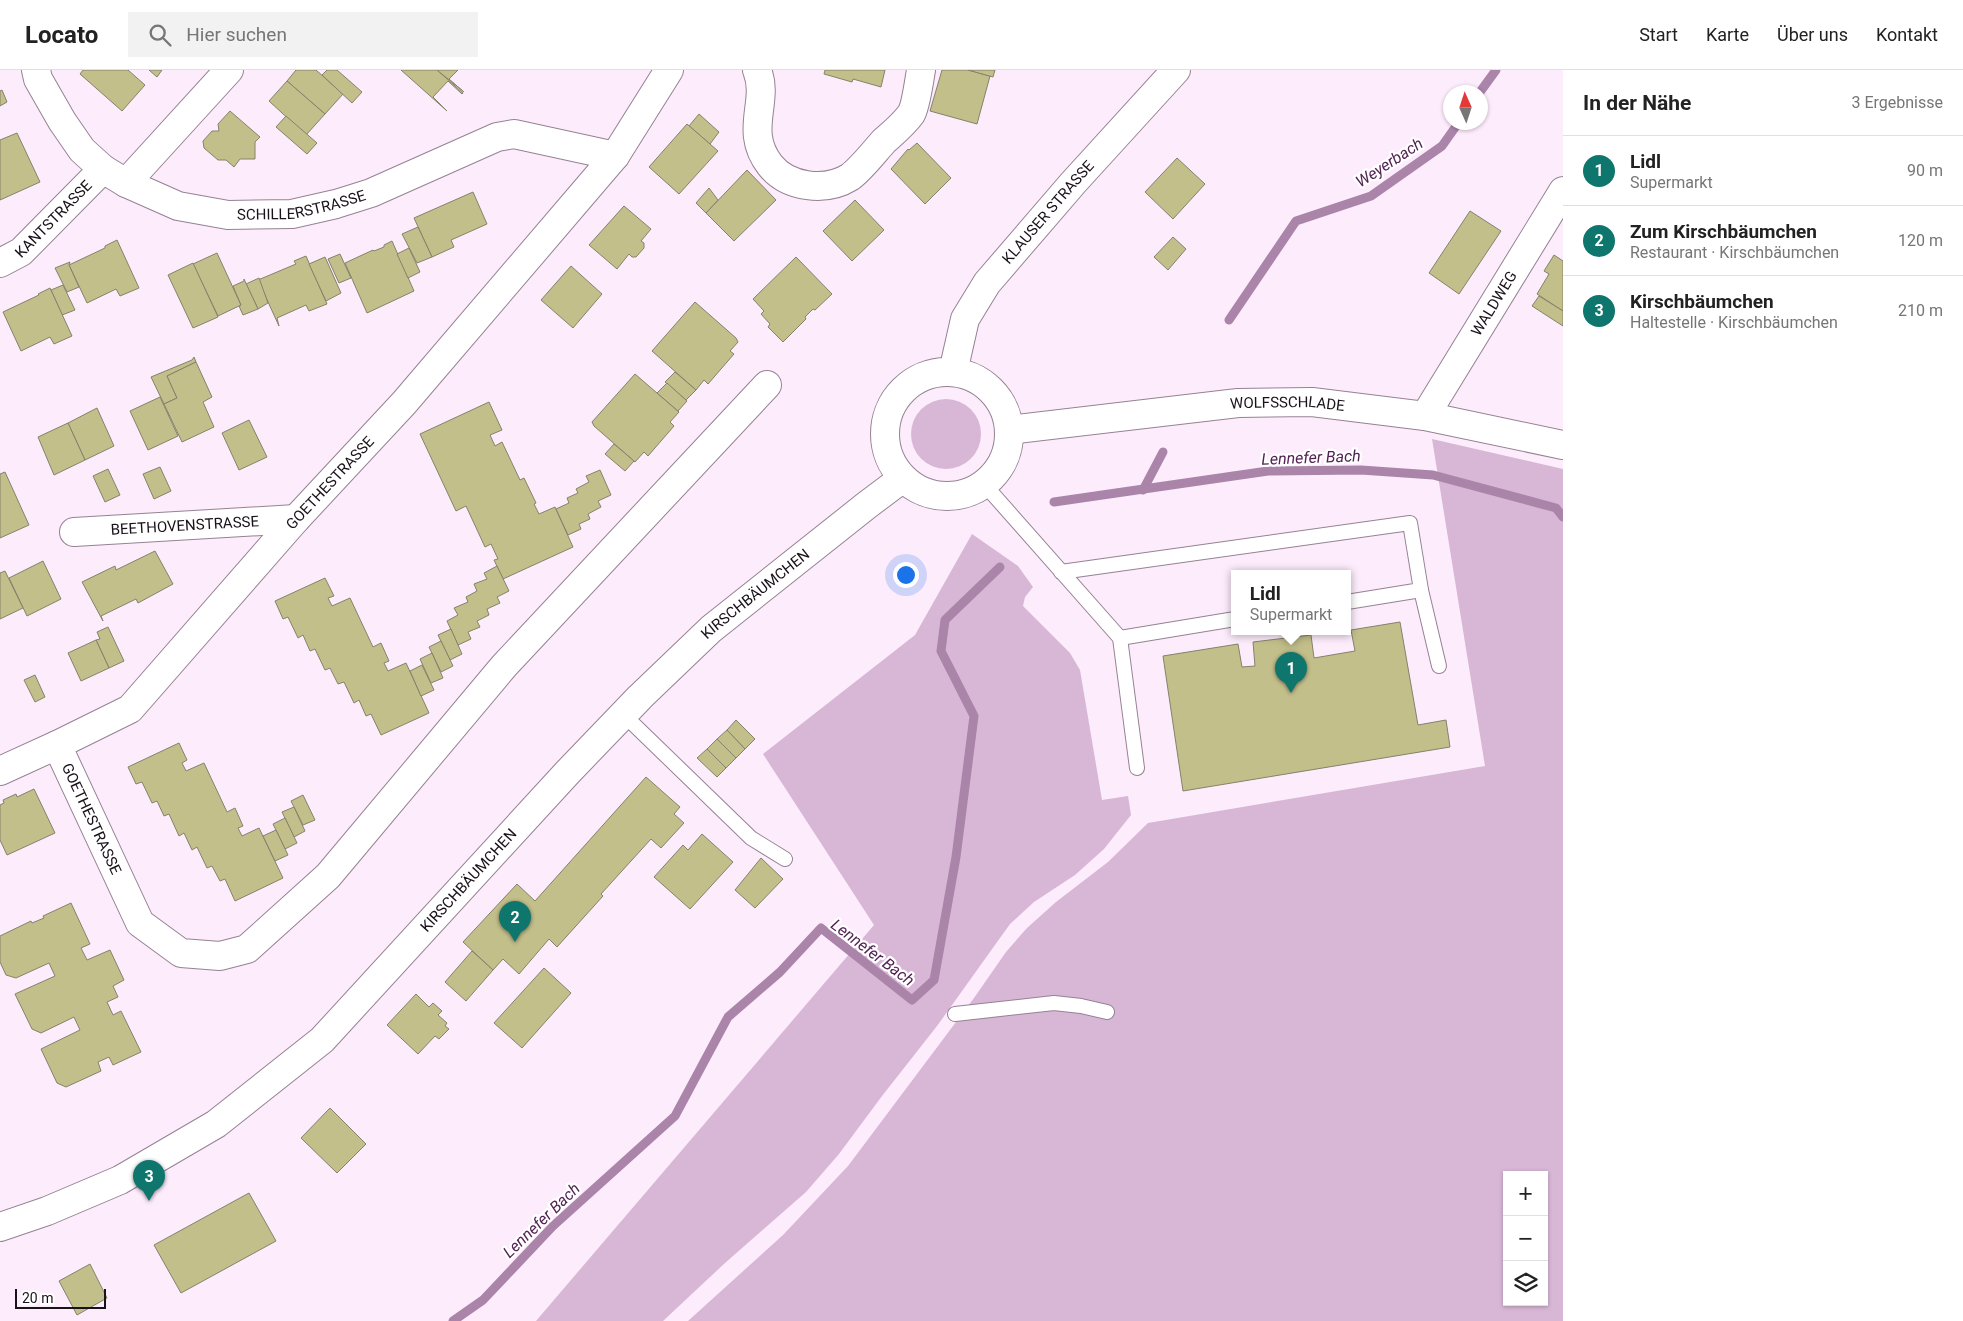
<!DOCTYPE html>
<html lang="de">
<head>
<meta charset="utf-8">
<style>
  :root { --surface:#fff; --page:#f2f2f2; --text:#222; --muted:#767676; --line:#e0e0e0; --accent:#0f766e }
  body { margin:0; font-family:Roboto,sans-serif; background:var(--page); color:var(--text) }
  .controls { position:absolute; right:15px; bottom:15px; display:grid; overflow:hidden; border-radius:0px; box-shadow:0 1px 4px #0004 }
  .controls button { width:45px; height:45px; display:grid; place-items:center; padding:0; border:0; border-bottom:1px solid var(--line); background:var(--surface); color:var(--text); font:25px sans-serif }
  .compass { position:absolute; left:1443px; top:15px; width:45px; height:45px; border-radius:50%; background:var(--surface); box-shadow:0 1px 4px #0004; rotate:357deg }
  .scale { position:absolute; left:15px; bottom:12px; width:91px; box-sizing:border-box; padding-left:5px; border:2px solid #191219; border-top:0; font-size:14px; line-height:18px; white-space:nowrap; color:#191219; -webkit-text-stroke:4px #fff; paint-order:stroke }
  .you { position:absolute; left:905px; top:504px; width:18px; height:18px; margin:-12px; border:4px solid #fff; border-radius:50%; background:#1a73e8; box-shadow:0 0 0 8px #1a73e833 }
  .badge { display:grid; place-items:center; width:32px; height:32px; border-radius:50%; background:var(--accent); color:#fff; font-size:16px; font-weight:700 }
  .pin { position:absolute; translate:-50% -41px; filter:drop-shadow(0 1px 2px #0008) }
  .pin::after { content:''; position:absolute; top:26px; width:18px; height:15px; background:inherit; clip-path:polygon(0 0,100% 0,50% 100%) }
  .popup { position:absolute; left:1231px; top:500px; width:120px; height:65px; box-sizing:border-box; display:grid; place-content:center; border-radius:0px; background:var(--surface); filter:drop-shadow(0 1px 4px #0005); font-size:16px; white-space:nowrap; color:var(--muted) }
  .popup b { font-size:19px; color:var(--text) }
  .popup::after { content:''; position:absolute; left:50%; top:100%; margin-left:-10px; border:10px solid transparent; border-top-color:var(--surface) }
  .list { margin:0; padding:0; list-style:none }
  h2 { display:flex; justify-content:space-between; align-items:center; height:65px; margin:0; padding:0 20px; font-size:21px }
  h2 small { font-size:16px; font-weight:400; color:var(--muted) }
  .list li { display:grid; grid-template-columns:32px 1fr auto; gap:15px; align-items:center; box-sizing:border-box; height:70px; padding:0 20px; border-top:1px solid var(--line) }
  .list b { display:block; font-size:19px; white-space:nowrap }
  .list p { margin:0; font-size:16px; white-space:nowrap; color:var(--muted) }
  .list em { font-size:16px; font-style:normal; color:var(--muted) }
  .icon { flex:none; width:28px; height:28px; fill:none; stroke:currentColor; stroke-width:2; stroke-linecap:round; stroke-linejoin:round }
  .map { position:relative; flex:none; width:1563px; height:1251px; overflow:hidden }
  header { display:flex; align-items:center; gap:30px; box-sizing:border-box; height:70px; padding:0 25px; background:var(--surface); border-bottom:1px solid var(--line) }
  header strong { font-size:24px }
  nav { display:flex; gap:28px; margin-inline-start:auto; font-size:18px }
  .search { width:350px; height:45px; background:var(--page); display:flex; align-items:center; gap:12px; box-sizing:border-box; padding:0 18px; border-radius:0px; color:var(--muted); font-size:19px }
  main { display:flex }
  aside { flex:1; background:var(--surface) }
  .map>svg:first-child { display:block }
  .green { fill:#d7b7d5; fill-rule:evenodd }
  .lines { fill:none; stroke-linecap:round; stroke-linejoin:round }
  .stream { stroke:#aa84a9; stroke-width:9 }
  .building { fill:#c3bf8b; stroke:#84826b }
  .lane-casing { stroke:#958294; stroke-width:16 }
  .street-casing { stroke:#958294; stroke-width:30 }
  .secondary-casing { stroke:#958294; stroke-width:30 }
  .lane { stroke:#fff; stroke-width:14 }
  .street { stroke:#fff; stroke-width:28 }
  .secondary { stroke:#fff; stroke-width:28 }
  .labels { text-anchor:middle; stroke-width:4.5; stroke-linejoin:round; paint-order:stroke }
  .street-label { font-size:15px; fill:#191219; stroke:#fff }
  .water-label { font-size:16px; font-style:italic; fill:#532353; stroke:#fff }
</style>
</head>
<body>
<header>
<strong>Locato</strong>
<div class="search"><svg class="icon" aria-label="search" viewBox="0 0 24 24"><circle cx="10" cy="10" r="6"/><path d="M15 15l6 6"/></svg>Hier suchen</div>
<nav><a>Start</a><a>Karte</a><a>Über uns</a><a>Kontakt</a></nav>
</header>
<main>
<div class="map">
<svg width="1563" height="1251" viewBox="0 0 1563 1251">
  <rect width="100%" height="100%" fill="#fdecfc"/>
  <g class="green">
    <circle cx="946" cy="364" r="35"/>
    <path d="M1432 369 1563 399V1251H688L783 1165 848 1096 974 928 1006 882 1027 858 1056 832 1108 792 1148 753 1485 696ZM1507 1105H1544V1232H1507Z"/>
    <polygon points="972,464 1018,496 1033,517 1025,527 1023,536 1070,583 1080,600 1102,730 1128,726 1131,745 1104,779 1075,805 1034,832 1010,854 937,956 882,1026 839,1084 806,1122 725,1193 663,1251 536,1251 874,855 763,684 915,565"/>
  </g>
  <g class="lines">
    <g class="stream">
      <polyline points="1480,22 1496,0"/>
      <polyline points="1229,250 1296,151 1371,126 1442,76 1459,52"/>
      <polyline points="1143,420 1163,382"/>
      <polyline points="1054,432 1268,401 1361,400 1433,405 1556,438 1563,447"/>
      <polyline points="453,1251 483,1230 553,1156 675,1046 728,947 780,902 821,858 912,930 934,910 956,787 974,646 941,581 945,550 1000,497"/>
    </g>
  </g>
  <g class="building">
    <polygon points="83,0 128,0 145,15 122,41 80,4"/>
    <polygon points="149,0 162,0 157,7"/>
    <polygon points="296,0 316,0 343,24 325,44 287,11"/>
    <polygon points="327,0 337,0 362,22 352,33 322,5"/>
    <polygon points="401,0 437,0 463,23 462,24 448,11 433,27 447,41"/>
    <polygon points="437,0 458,0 449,9 464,22"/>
    <polygon points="825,0 885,0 881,17 853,9 852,12 824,4"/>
    <polygon points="942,0 968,0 990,6 977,54 930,41"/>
    <polygon points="968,0 995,0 993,7"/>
    <polygon points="287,11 325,44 306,65 269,31"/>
    <polygon points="2,20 7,32 0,36 0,21"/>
    <polygon points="230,41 260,67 255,72 255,89 240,89 234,97 226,90 218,90 204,78 203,71 212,61 219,61 218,54"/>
    <polygon points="699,44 719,62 710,74 689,56"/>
    <polygon points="286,46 317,73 307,84 276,57"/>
    <polygon points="687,54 718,81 679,124 649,97"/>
    <polygon points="17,63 40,112 0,130 0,70"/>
    <polygon points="917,73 951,108 925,134 891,99 908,79 909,80"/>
    <polygon points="1177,88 1205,114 1173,149 1145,122"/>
    <polygon points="747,100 776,130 734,171 706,143"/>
    <polygon points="709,118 718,130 706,143 696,133"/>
    <polygon points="473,122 487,154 451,170 454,177 432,187 414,148"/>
    <polygon points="855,130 884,160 852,191 823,161"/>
    <polygon points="624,136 651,159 641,171 644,173 644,178 636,187 632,187 629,184 617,199 589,175"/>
    <polygon points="1470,141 1501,161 1459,224 1429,203"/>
    <polygon points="418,157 432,187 417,193 402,164"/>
    <polygon points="1173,167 1186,179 1168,200 1154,187"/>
    <polygon points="117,170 139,218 120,226 116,219 87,233 69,195 105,178 105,176"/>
    <polygon points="392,171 414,221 367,243 345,193 373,180 374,181 384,177 384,175"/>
    <polygon points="409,178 420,202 408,208 397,184"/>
    <polygon points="217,183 241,235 218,246 193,194"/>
    <polygon points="340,184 351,208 339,213 328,189"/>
    <polygon points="1554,185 1563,191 1563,241 1537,224 1549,204 1544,201"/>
    <polygon points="306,186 327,234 309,241 306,235 277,248 279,256 258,210 296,194 294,191"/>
    <polygon points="325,187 341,223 326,231 309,194"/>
    <polygon points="796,187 832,224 815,240 813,239 805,247 806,249 783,272 768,257 770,254 761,244 764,241 753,229"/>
    <polygon points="70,192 69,195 79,217 67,222 55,198"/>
    <polygon points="193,193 218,247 193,258 168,205"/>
    <polygon points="571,196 602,224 573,258 541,230"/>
    <polygon points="259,208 268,233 258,239 246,214"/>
    <polygon points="244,209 258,239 243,245 239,236 241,235 233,216 244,211"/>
    <polygon points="63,215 75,240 62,245 51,220"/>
    <polygon points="50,218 72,266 54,274 50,267 21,281 3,242 39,225 38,224"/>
    <polygon points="1539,226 1563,241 1563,256 1532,236"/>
    <polygon points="695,232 736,268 738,272 730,281 734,284 708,314 704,310 696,320 652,281"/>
    <polygon points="194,287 196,292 167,306 177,328 164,334 151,307 192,290"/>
    <polygon points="196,292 212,327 203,332 214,357 182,372 164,334 177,328 167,306"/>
    <polygon points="675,302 696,320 686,330 665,312"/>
    <polygon points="635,304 679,342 670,352 674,356 648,386 644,382 635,392 594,356 592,352"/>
    <polygon points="667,313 687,331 678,341 657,323"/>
    <polygon points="160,327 178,366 148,380 130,341"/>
    <polygon points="489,332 502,360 490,365 495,376 502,372 520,410 524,408 536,433 534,434 539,444 555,437 573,477 503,509 494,490 498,489 491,474 485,477 466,436 456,441 420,364"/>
    <polygon points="97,338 114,376 85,390 68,353"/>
    <polygon points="249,350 267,387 239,400 222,363"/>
    <polygon points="68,353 85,390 54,405 38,367"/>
    <polygon points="614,374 634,391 625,401 605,384"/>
    <polygon points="160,397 171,421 154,429 143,404"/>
    <polygon points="108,399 120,425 105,432 93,406"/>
    <polygon points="600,400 611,425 598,431 601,437 588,444 590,449 579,454 581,459 568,465 556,439 569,433 567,428 578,423 576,419 589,412 586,406"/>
    <polygon points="5,402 29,455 0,468 0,404"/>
    <polygon points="155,481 173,514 138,533 136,529 101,546 103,551 82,512 115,496 116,500"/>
    <polygon points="43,491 61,529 27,546 9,508"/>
    <polygon points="497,496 509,521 497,527 500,533 487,539 489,545 477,551 480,557 468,562 471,569 458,575 447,551 458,545 454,538 468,532 466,527 477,521 474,514 487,509 484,503"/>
    <polygon points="5,501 23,538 0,549 0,503"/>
    <polygon points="325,508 334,526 328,528 332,536 350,528 373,577 381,573 389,591 384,593 388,601 406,593 429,643 381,665 371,644 366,646 359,630 354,633 344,612 338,614 330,598 325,600 315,579 310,581 303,565 298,568 288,547 283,549 275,531"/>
    <polygon points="1400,552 1418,655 1446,650 1450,677 1183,721 1163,586 1238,574 1242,597 1255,596 1253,572 1311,565 1314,588 1355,581 1351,560"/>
    <polygon points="108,557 124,591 109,598 96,570 100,569 97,562"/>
    <polygon points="451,559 462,584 450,590 438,565"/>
    <polygon points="96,570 109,598 81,611 68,583"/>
    <polygon points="441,571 453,596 441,602 429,577"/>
    <polygon points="432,583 443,608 431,613 420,589"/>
    <polygon points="422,595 434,620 421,626 410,601"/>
    <polygon points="35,605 45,627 35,632 24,610"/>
    <polygon points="736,650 755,669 745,679 727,660"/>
    <polygon points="727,660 745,679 736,688 717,669"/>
    <polygon points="717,669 736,688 726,698 707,679"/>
    <polygon points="179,673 187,690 182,693 186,701 204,693 227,742 235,738 243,756 238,758 242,766 259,758 283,808 235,831 225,809 220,811 212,796 207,798 197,777 192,780 184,763 179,766 169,744 164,746 157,731 152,733 142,712 136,714 128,697"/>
    <polygon points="707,679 726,698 717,707 697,688"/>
    <polygon points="646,707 680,737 674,744 684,753 661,778 651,769 601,824 603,826 557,877 549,869 519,904 503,889 493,900 463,872 517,814 535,831"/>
    <polygon points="34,719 55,763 7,785 0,770 0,735 4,733 3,730 16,724 17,727"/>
    <polygon points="303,725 315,750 303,755 291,731"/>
    <polygon points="294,737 305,761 294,767 282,742"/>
    <polygon points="285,748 297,773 285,779 273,754"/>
    <polygon points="276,760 288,785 275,791 263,766"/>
    <polygon points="702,764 733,792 690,839 654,807 683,775 688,780"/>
    <polygon points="761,788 783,809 755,838 735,820"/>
    <polygon points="71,833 90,874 81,878 87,890 110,880 124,910 113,916 118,927 107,932 113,945 121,941 141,982 113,995 109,987 98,992 101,1001 66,1017 57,1013 41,979 80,960 74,947 41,963 32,959 15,924 55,906 49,893 16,908 6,905 0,892 0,866 31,851 32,853 44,848 43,846"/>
    <polygon points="472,881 493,900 466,931 445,912"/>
    <polygon points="544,898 571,923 522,978 494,953"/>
    <polygon points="416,924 429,937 433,933 442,941 438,945 447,953 445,956 449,959 439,969 435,966 418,984 387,955"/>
    <polygon points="330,1038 366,1074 337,1103 301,1068"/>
    <polygon points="249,1123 276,1171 181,1223 154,1175"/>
    <polygon points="90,1194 107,1228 77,1245 59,1211"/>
  </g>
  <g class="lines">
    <g class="lane-casing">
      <g id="lane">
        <polyline points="984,414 1120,568 1137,698"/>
        <polyline points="1061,502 1410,453 1421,520 1347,532"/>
        <polyline points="1421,520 1439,596"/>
        <polyline points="1120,568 1235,549"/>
        <polyline points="624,645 751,768 785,789"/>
        <polyline points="955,944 1054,933 1081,936 1107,942"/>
      </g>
    </g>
    <g class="street-casing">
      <g id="street">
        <path id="s1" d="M36 0 38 9 62 51 82 80 103 99 126 113 178 136 228 145 292 144 336 134 371 123 497 67 514 64 615 86"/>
        <path id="s2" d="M669 0 615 86 404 333 296 449 130 639 57 675 140 853 181 883 220 886 247 879 328 806 504 596 767 315"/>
        <path d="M757 0C770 32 743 60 770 95 788 118 826 122 850 107 862 98 874 82 884 71 893 63 904 54 911 44 916 36 919 11 921 0"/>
        <polyline points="126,113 229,0"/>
        <path id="s3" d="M0 193 21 182 103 99"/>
        <path id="s4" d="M1425 346 1563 121"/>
        <path id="s5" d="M74 462 296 449"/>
        <polyline points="0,701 57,675"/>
      </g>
    </g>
    <g class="secondary-casing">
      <g id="secondary">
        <path id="s6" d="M953 302 965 249 987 213 1073 113 1176 0"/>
        <circle cx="947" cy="364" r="62"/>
        <path id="s7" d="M1009 360 1238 333 1312 332 1425 346 1563 375"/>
        <path id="s8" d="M0 1157 47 1141 120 1110 216 1054 322 970 567 703 640 627 711 559 867 435 903 408"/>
      </g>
    </g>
    <use href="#lane" class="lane"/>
    <use href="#street" class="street"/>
    <use href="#secondary" class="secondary"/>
  </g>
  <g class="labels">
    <g class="street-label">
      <text dy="5" stroke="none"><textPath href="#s1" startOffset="330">SCHILLERSTRASSE</textPath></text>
      <text dy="5" stroke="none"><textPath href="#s6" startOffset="190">KLAUSER STRASSE</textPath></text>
      <text dy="5" stroke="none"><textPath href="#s3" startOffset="70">KANTSTRASSE</textPath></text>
      <text dy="5" stroke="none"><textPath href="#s4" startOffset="132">WALDWEG</textPath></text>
      <text dy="5" stroke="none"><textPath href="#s7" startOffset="280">WOLFSSCHLADE</textPath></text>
      <text transform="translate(330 413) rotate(-47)" y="5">GOETHESTRASSE</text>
      <text dy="5" stroke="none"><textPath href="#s5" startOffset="111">BEETHOVENSTRASSE</textPath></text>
      <text dy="5" stroke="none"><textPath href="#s8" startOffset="998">KIRSCHBÄUMCHEN</textPath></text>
      <text dy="5" stroke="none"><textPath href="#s2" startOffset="1000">GOETHESTRASSE</textPath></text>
      <text dy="5" stroke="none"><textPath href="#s8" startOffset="592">KIRSCHBÄUMCHEN</textPath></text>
    </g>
    <g class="water-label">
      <text transform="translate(1389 92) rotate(-33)" y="6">Weyerbach</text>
      <text transform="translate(1311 387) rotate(-2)" y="6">Lennefer Bach</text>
      <text transform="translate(873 882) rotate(37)" y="6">Lennefer Bach</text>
      <text transform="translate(541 1150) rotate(-44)" y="6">Lennefer Bach</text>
    </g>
  </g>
</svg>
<div class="controls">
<button>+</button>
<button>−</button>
<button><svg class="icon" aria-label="layers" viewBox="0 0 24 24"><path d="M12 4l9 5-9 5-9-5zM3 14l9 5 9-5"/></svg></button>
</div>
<svg class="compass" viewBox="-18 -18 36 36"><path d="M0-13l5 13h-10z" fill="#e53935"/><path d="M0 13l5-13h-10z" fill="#767676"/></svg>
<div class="scale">20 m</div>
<div class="you"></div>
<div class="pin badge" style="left:1291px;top:623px">1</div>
<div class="popup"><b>Lidl</b>Supermarkt</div>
<div class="pin badge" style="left:515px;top:872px">2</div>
<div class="pin badge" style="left:149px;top:1131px">3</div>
</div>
<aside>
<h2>In der Nähe<small>3 Ergebnisse</small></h2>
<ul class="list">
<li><span class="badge">1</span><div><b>Lidl</b><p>Supermarkt</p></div><em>90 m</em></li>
<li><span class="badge">2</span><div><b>Zum Kirschbäumchen</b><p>Restaurant · Kirschbäumchen</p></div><em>120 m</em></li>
<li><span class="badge">3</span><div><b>Kirschbäumchen</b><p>Haltestelle · Kirschbäumchen</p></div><em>210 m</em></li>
</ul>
</aside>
</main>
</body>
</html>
